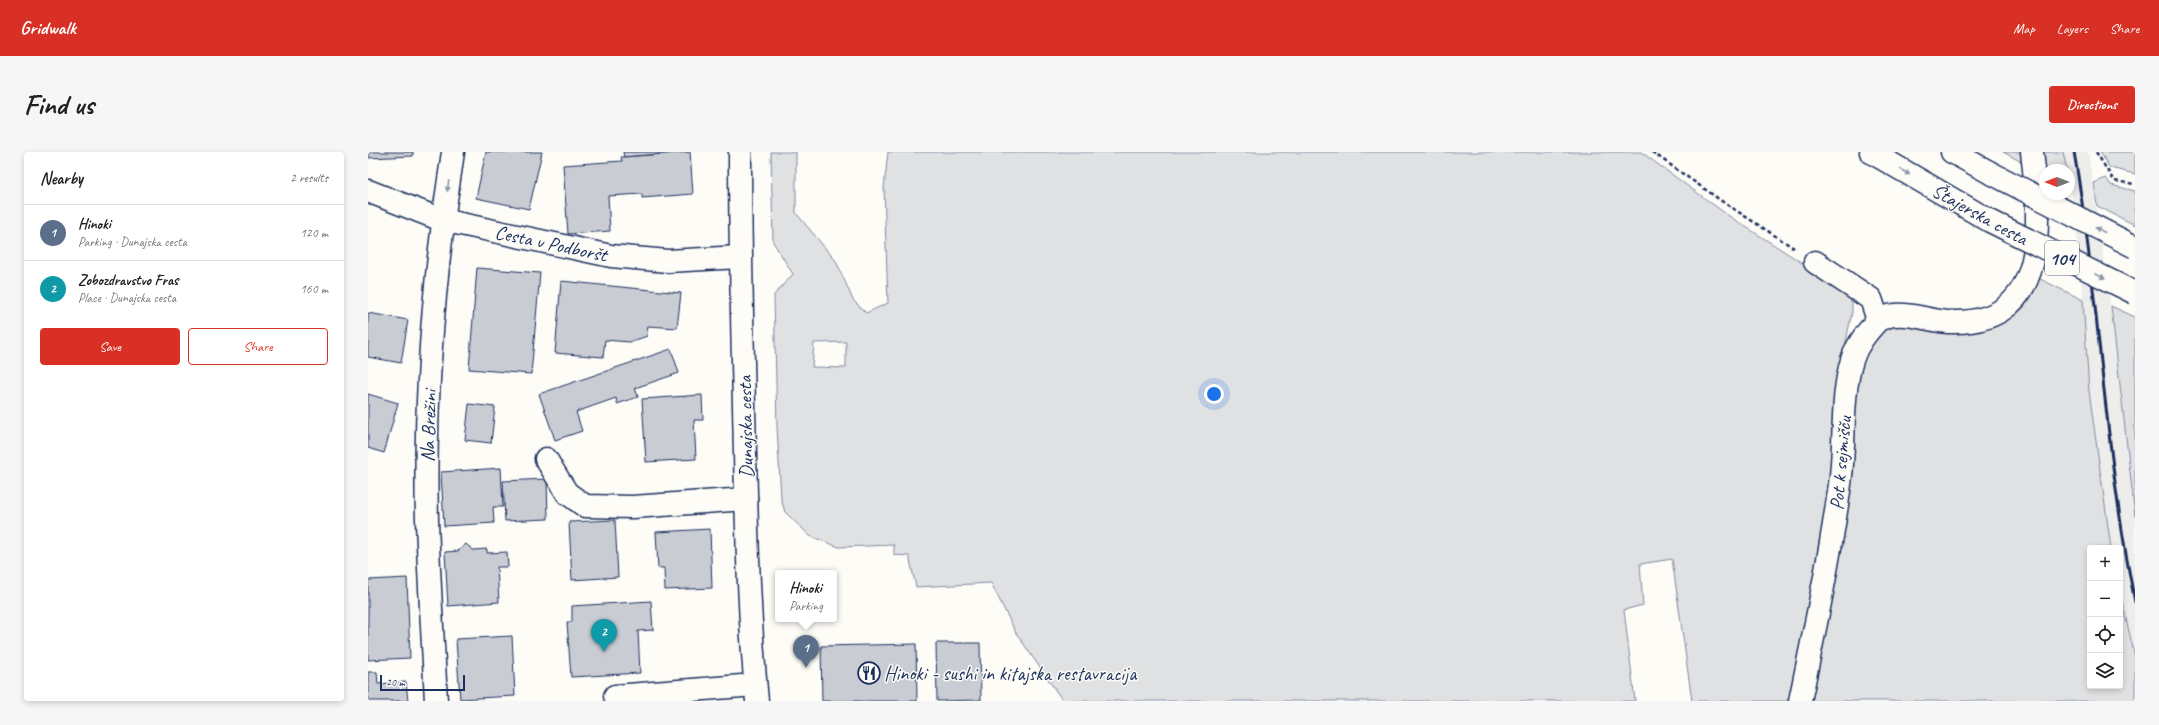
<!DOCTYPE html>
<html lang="en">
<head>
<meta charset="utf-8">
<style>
  :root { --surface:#fff; --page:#f6f6f6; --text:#202124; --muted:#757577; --line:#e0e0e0; --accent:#d93025 }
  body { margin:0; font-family:Caveat,sans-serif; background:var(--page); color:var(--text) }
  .controls { position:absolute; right:12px; bottom:12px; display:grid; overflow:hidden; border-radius:4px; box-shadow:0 2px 6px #0003 }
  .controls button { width:36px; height:36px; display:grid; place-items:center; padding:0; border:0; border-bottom:1px solid var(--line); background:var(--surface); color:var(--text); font:20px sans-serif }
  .compass { position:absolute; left:1671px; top:12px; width:36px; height:36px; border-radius:50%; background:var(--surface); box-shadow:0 2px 6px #0003; rotate:270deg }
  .scale { position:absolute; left:12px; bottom:10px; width:85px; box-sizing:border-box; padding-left:4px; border:2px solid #1b2f5e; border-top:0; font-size:11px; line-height:14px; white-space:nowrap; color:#1b2f5e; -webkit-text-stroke:3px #fdfcf7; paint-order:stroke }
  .you { position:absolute; left:846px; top:242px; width:14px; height:14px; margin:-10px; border:3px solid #fff; border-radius:50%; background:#1a73e8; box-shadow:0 0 0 6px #1a73e833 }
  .badge { display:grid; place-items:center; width:26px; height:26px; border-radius:50%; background:var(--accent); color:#fff; font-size:13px; font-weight:700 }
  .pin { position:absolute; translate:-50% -33px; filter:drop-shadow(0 1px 2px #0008) }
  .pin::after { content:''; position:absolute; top:21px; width:14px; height:12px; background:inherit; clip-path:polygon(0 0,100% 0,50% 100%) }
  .popup { position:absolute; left:407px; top:418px; width:62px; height:52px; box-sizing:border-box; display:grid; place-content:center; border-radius:4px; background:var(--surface); filter:drop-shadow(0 1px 3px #0005); font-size:13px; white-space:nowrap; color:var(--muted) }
  .popup b { font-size:15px; color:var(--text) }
  .popup::after { content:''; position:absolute; left:50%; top:100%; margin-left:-8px; border:8px solid transparent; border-top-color:var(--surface) }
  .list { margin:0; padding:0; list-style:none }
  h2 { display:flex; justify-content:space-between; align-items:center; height:52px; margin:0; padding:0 16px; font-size:17px }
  h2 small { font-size:13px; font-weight:400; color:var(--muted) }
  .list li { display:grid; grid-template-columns:26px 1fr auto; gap:12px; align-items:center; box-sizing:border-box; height:56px; padding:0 16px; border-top:1px solid var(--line) }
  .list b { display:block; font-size:15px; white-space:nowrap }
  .list p { margin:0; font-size:13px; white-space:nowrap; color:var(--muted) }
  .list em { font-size:13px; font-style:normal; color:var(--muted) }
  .actions { display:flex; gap:8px; padding:12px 16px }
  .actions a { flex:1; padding:9px 0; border:1px solid var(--accent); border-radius:4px; text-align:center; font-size:14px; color:var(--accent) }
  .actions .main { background:var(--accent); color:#fff }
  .icon { flex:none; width:22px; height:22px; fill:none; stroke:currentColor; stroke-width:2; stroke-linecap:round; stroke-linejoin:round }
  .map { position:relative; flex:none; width:1767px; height:549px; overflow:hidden; border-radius:4px }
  header { display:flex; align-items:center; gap:24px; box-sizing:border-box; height:56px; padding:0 20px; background:var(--accent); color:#fff }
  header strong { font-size:19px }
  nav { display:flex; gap:22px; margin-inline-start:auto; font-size:14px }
  .intro { display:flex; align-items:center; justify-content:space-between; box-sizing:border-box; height:96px; padding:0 24px }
  h1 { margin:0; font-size:28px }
  .button { padding:10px 18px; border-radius:4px; background:var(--accent); color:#fff; font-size:14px; font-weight:700 }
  main { display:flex; gap:24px; padding:0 24px }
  aside { flex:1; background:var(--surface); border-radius:4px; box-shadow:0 2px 6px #0003 }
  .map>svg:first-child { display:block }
  .built { fill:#edeeec }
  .green { fill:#e0e1e3; stroke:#7e88a0; fill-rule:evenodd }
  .building { fill:#c9ccd3; stroke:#1b2f5e }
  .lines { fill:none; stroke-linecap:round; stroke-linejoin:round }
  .minor-casing { stroke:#1b2f5e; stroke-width:25 }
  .major-casing { stroke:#1b2f5e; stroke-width:25 }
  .path { stroke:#1b2f5e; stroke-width:2.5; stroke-dasharray:4 3; stroke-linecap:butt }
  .minor { stroke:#fdfcf7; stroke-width:22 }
  .major { stroke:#fdfcf7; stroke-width:22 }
  .rail { stroke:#1b2f5e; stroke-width:3 }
  .major-bridge-casing { stroke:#1b2f5e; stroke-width:25; stroke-linecap:butt }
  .major-bridge { stroke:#fdfcf7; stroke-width:22 }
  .oneway { fill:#8c96aa }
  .labels { text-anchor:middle; stroke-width:3; stroke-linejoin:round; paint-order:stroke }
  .shield { fill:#fdfcf7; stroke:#5f6c8c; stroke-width:1 }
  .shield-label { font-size:19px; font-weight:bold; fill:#1b2f5e }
  .street-label { font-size:20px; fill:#1b2f5e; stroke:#fdfcf7 }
  .poi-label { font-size:20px; fill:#1b2f5e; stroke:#fdfcf7; text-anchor:start }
</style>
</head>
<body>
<header>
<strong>Gridwalk</strong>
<nav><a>Map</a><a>Layers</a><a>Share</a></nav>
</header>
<div class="intro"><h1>Find us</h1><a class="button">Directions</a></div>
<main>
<aside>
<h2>Nearby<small>2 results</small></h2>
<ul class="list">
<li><span class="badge" style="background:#5c6f8a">1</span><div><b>Hinoki</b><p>Parking · Dunajska cesta</p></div><em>120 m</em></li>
<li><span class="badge" style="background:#0f9aa8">2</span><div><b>Zobozdravstvo Fras</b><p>Place · Dunajska cesta</p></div><em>160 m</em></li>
</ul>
<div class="actions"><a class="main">Save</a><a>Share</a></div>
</aside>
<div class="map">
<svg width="1767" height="549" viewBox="0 0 1767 549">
  <rect width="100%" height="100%" fill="#fdfcf7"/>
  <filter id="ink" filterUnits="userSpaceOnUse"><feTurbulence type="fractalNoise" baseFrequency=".025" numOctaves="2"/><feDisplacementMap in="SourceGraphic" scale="8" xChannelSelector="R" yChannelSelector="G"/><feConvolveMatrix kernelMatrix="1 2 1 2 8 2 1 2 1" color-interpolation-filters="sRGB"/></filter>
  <g filter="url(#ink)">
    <polygon class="built" points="1695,0 1720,0 1746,176 1767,364 1767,505 1752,441 1752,396 1743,396 1721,239 1715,148 1704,38 1701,18 1699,18"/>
    <g class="green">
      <path d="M403 0H428V61L468 109 485 148 498 161 520 151 516 36 520 0H1273L1361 64 1478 139 1484 150V160L1472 218 1465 319 1425 549H1324L1304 407 1272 412 1275 453 1256 458 1267 549H695L648 481 623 431 548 435 541 404 526 403V393L471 395 442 384 417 360 413 347 409 275 406 143 425 122 405 90ZM478 190V216L444 215 446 191Z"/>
      <polygon points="1635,0 1653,0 1654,10"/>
      <polygon points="1673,0 1695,0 1699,18 1677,18"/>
      <polygon points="1732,0 1767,0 1767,22 1742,16"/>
      <polygon points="1738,26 1743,33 1767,39 1767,73 1729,54 1726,31"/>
      <polygon points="1668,125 1715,148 1721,239 1743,396 1722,396 1722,534 1752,534 1752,441 1767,505 1767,549 1442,549 1494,205 1513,179 1531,172 1585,180 1634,172 1656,149"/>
      <polygon points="1743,154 1767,165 1767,364"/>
    </g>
    <g class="building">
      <polygon points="1,0 45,0 45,4 1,6"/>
      <polygon points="118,0 174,0 161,57 108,46"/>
      <polygon points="255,0 304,0 304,1 256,5"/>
      <polygon points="322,0 325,42 274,46 274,42 240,44 242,79 200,82 195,13 254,9 253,5 256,5"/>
      <polygon points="109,116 172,121 163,222 101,217"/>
      <polygon points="193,129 313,141 309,176 280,174 279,184 262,190 237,188 235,205 187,201"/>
      <polygon points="0,161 40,168 33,211 0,205"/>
      <polygon points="303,197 311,221 267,236 270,245 249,252 248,246 208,260 214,279 187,288 171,242"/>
      <polygon points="0,242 30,251 16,301 0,296"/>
      <polygon points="334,243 335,268 326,268 328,307 278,310 274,247"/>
      <polygon points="101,252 127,255 123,291 97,288"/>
      <polygon points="133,316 135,355 125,355 126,371 76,374 73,320"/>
      <polygon points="179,327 180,367 137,369 135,329"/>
      <polygon points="247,368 250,425 204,428 201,370"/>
      <polygon points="342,377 344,436 297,438 296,416 290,416 288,380"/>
      <polygon points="98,392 105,398 119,397 119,401 139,400 140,415 129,415 131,450 80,454 77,400 90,399"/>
      <polygon points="39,426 42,506 0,508 0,428"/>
      <polygon points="283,449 285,478 270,479 272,521 203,525 199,470 204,470 204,454"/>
      <polygon points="144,484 147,544 92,547 88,487"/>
      <polygon points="568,491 612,491 613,548 569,549"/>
      <polygon points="548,492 549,549 454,549 453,494"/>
      <polygon points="0,520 9,520 10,532 38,530 40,549 0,549"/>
    </g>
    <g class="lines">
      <g class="minor-casing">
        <g id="minor">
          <polyline points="0,39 74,68 243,104 300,109 372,105"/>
          <polyline points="1447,110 1503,147 1510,168"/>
          <path d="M1510 168C1515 166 1522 163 1527 163 1547 161 1567 171 1587 170 1683 170 1672 67 1664 0"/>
          <polyline points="178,307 199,341 217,354 265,355 378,347"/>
          <polyline points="247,544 387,533"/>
          <path d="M68 549C65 489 61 428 59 368 56 245 66 121 85 0"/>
          <path d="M1432 549C1447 477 1462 405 1472 332 1478 291 1472 248 1484 208 1489 192 1499 180 1510 168"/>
        </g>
      </g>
      <g class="major-casing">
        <g id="major">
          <path d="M372 0C372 101 375 201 377 302 379 384 381 467 389 549"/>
          <polyline points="1503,0 1622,69"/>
          <polyline points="1584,0 1621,20"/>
        </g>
      </g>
      <g class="path">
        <polyline points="1284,0 1355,50 1426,96"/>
        <polyline points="1728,0 1746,29 1767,32"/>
      </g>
      <use href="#minor" class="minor"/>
      <use href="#major" class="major"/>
      <path class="rail" d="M1706 0C1732 149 1736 301 1767 450"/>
      <g class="major-bridge-casing">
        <g id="major-bridge">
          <polyline points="1621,20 1767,95"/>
          <polyline points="1622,69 1767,141"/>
        </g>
      </g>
      <use href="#major-bridge" class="major-bridge"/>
    </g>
    <defs><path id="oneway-solid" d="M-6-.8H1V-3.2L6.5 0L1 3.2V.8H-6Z"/></defs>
    <g class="oneway">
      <use href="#oneway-solid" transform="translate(1537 20) rotate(31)"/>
      <use href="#oneway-solid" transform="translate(80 34) rotate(99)"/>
      <use href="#oneway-solid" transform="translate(1732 78) rotate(-153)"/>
      <use href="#oneway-solid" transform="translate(1732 124) rotate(25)"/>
    </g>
  </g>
  <defs>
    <g id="restaurant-ring" transform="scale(1.15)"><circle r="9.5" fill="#fdfcf7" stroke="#1b2f5e" stroke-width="1.5"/><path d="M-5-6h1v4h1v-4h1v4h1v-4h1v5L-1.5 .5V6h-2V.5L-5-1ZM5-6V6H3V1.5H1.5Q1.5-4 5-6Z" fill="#1b2f5e"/></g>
  </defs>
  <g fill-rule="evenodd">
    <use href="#restaurant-ring" x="501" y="521"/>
  </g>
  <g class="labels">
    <rect class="shield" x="1677" y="89" width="34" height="34" rx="3"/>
    <g class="shield-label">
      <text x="1694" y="113">104</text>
    </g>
    <g class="street-label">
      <text transform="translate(1612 62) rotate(29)" y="7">Štajerska cesta</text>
      <text transform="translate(183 91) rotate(12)" y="7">Cesta v Podboršt</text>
      <text transform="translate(60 274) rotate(-88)" y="7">Na Brežini</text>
      <text transform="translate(377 275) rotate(-91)" y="7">Dunajska cesta</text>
      <text transform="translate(1472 311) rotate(-85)" y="7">Pot k sejmišču</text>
    </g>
    <g class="poi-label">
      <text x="516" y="528">Hinoki - sushi in kitajska restavracija</text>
    </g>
  </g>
</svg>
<div class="controls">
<button>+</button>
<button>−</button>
<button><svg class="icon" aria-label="locate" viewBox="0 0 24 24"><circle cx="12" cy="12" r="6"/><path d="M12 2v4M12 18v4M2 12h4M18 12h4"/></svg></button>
<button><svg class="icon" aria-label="layers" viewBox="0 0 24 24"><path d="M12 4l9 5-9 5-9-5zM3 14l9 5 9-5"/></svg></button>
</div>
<svg class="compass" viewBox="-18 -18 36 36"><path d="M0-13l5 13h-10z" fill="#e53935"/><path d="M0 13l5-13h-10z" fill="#757577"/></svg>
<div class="scale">20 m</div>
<div class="you"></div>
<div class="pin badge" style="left:438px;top:516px;background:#5c6f8a">1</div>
<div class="popup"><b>Hinoki</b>Parking</div>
<div class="pin badge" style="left:236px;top:500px;background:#0f9aa8">2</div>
</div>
</main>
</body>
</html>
